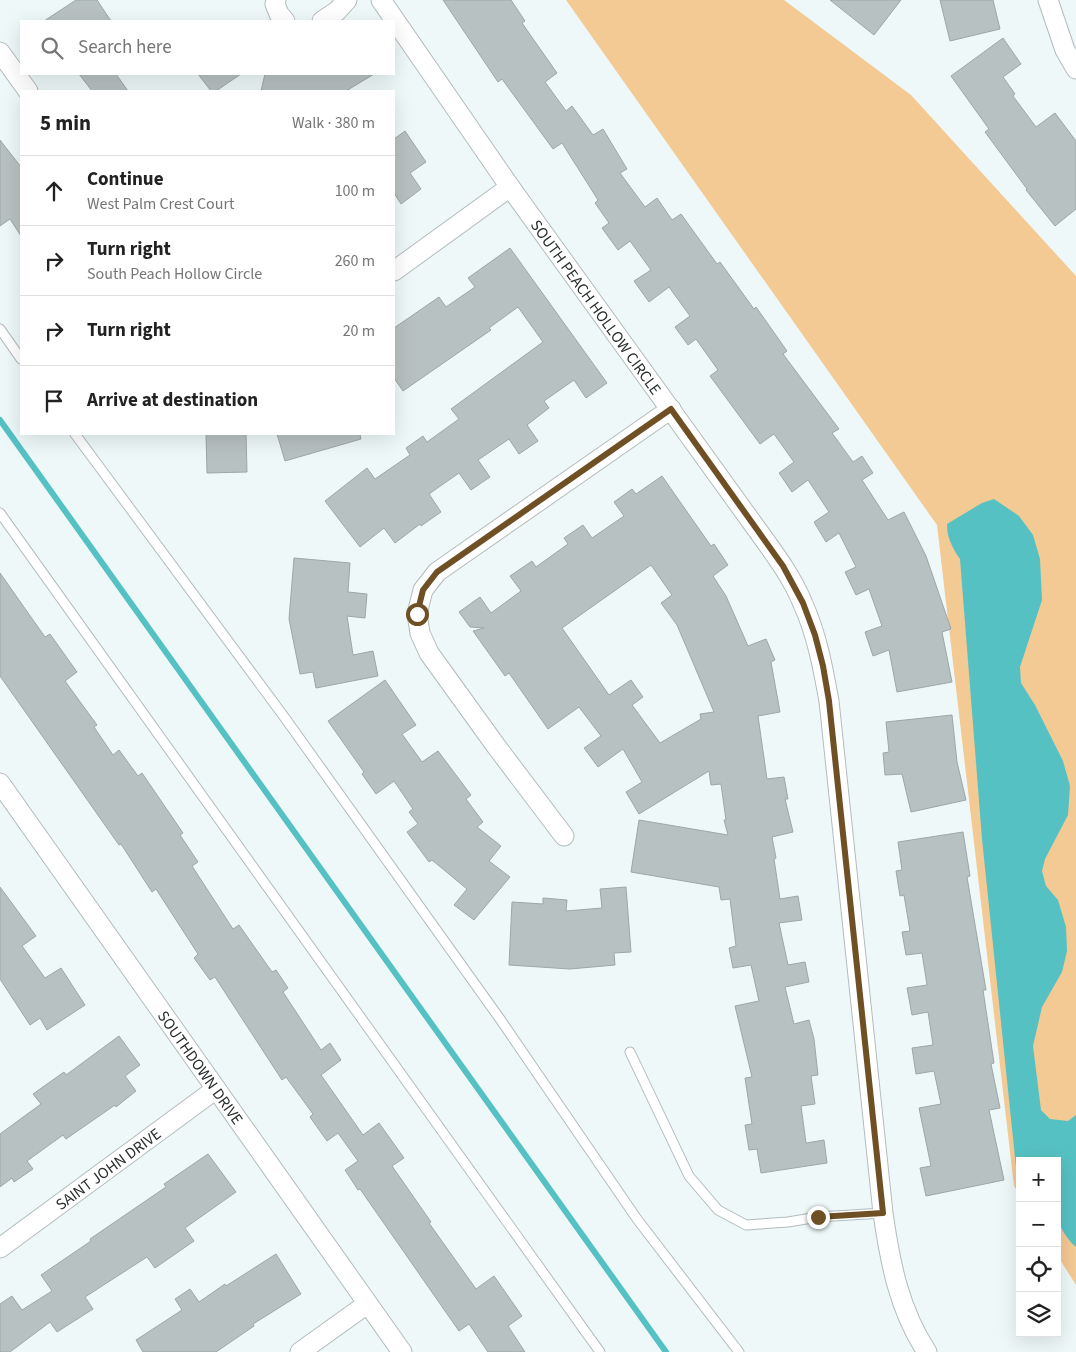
<!DOCTYPE html>
<html lang="en">
<head>
<meta charset="utf-8">
<style>
  :root { --surface:#fff; --page:#f6f6f6; --text:#222; --muted:#767676; --line:#e0e0e0 }
  body { margin:0; font-family:"Source Sans 3",sans-serif; background:var(--page); color:var(--text) }
  .controls { position:absolute; right:15px; bottom:15px; display:grid; overflow:hidden; border-radius:0px; box-shadow:0 5px 20px #0002 }
  .controls button { width:45px; height:45px; display:grid; place-items:center; padding:0; border:0; border-bottom:1px solid var(--line); background:var(--surface); color:var(--text); font:25px sans-serif }
  .stop { position:absolute; width:15px; height:15px; margin:-11px; border:4px solid #6f5025; border-radius:50%; background:#fff }
  .stop.end { background:#6f5025; border-color:#fff; box-shadow:0 1px 5px #0008 }
  .list { margin:0; padding:0; list-style:none }
  h2 { display:flex; justify-content:space-between; align-items:center; height:65px; margin:0; padding:0 20px; font-size:21px }
  h2 small { font-size:16px; font-weight:400; color:var(--muted) }
  .list li { display:grid; grid-template-columns:32px 1fr auto; gap:15px; align-items:center; box-sizing:border-box; height:70px; padding:0 20px; border-top:1px solid var(--line) }
  .list b { display:block; font-size:19px; white-space:nowrap }
  .list p { margin:0; font-size:16px; white-space:nowrap; color:var(--muted) }
  .list em { font-size:16px; font-style:normal; color:var(--muted) }
  .icon { flex:none; width:28px; height:28px; fill:none; stroke:currentColor; stroke-width:2; stroke-linecap:round; stroke-linejoin:round }
  .map { position:relative; flex:none; width:1076px; height:1352px; overflow:hidden }
  .search { position:absolute; background:var(--surface); box-shadow:0 5px 20px #0002; left:20px; top:20px; width:375px; height:55px; display:flex; align-items:center; gap:12px; box-sizing:border-box; padding:0 18px; border-radius:0px; color:var(--muted); font-size:19px }
  .panel { position:absolute; background:var(--surface); box-shadow:0 5px 20px #0002; left:20px; top:90px; width:375px; height:345px; border-radius:0px }
  .map>svg:first-child { display:block }
  .green { fill:#f3c994 }
  .water { fill:#56c1c3 }
  .lines { fill:none; stroke-linecap:round; stroke-linejoin:round }
  .stream { stroke:#56c1c3; stroke-width:6 }
  .building { fill:#b8c1c1; stroke:#9ea7a7; fill-rule:evenodd }
  .lane-casing { stroke:#b3bcbc; stroke-width:11 }
  .street-casing { stroke:#b3bcbc; stroke-width:21 }
  .lane { stroke:#fff; stroke-width:9 }
  .street { stroke:#fff; stroke-width:19 }
  .route { stroke:#6f5025; stroke-width:6 }
  .labels { text-anchor:middle; stroke-width:4; stroke-linejoin:round; paint-order:stroke }
  .street-label { font-size:16px; fill:#2b2e2e; stroke:#fff }
</style>
</head>
<body>
<div class="map">
<svg width="1076" height="1352" viewBox="0 0 1076 1352">
  <rect width="100%" height="100%" fill="#eef8f8"/>
  <polygon class="green" points="566,0 784,0 911,95 1076,276 1076,1285 1057,1255 1057,1161 1020,1161 1020,1195 1014,1186 937,525"/>
  <path class="water" d="M994 499 1019 516 1033 535 1040 559 1042 600 1020 667 1021 683 1035 705 1063 761 1070 786 1068 815 1045 859 1042 871 1046 886 1058 900 1066 927 1067 951 1062 972 1042 1007 1033 1046 1041 1110 1050 1119 1068 1121 1076 1115V1247C1068 1241 1059 1226 1057 1217 1055 1201 1057 1177 1057 1161H1020V1172L1016 1167 982 839 960 559C952 547 947 538 947 524L982 503Z"/>
  <g class="lines">
    <polyline class="stream" points="0,420 666,1352"/>
  </g>
  <g class="building">
    <polygon points="76,0 97,0 111,21 44,21"/>
    <polygon points="443,0 511,0 525,21 522,23 557,73 545,82 566,111 572,106 593,135 603,129 627,169 620,173 645,207 657,198 672,220 681,214 717,264 720,262 754,309 756,307 787,351 783,354 839,429 832,433 853,462 862,456 873,473 862,480 888,520 904,512 926,556 951,629 942,632 952,682 897,692 889,650 873,656 865,632 882,626 869,589 856,595 845,572 856,567 839,533 826,542 814,522 829,512 808,480 792,492 779,473 794,462 774,434 760,444 710,376 718,370 696,339 688,345 675,327 690,316 669,287 649,302 634,281 651,270 630,241 618,250 602,228 609,223 595,203 598,200 562,143 553,149 502,79 498,82"/>
    <polygon points="830,0 901,0 874,35"/>
    <polygon points="940,0 993,0 1000,29 950,41"/>
    <polygon points="1003,38 1021,64 1003,77 1015,94 1013,96 1036,127 1055,113 1076,141 1076,209 1055,226 1026,190 1027,189 985,132 989,129 951,76"/>
    <polygon points="79,74 116,74 128,91 92,91"/>
    <polygon points="198,74 241,74 216,91 211,91"/>
    <polygon points="265,74 374,74 346,91 261,91"/>
    <polygon points="405,131 426,162 410,173 421,189 401,204 394,193 394,139"/>
    <polygon points="0,140 21,167 21,236 10,219 0,226"/>
    <polygon points="510,248 607,383 586,398 574,380 544,401 549,408 527,425 538,441 519,454 509,439 478,460 490,477 471,490 459,473 429,494 441,512 421,526 420,524 395,543 384,528 360,547 325,501 367,468 375,479 410,455 406,448 423,436 427,442 459,419 451,409 543,342 518,307 489,328 491,330 403,391 394,378 394,328 439,297 446,307 475,287 468,278"/>
    <polygon points="206,434 246,434 247,472 207,473"/>
    <polygon points="277,434 360,434 361,439 285,461"/>
    <path d="M662 476 711 546 714 544 728 565 713 576 726 596 748 646 766 639 775 660 771 662 780 712 758 716 767 779 784 777 788 799H785L793 832 772 837 776 858 774 859 780 899 798 896 802 920 779 923 788 965 805 962 809 982 785 987 794 1024 809 1020 814 1039 818 1075 811 1076 815 1104 801 1106 806 1143 824 1140 827 1163 761 1173 757 1149 749 1150 745 1125 752 1124 745 1078 752 1077 735 1006 759 1001 751 965 733 968 729 948 736 946 730 899 721 900 719 887 631 872 639 820 728 835 724 820H726L721 784 711 785 709 771 639 814 626 792 642 782 623 749 598 767 584 748 601 736 579 707 548 729 509 673 505 676 473 631 484 628 470 627 459 612 480 597 491 613 521 591 510 576 532 561 536 567 568 544 564 538 583 525 592 538 624 516 614 502 632 489 636 494ZM651 565 672 595 661 603 677 625 714 712 700 714 701 719 660 743 632 705 643 697 631 680 609 695 562 628Z"/>
    <polygon points="294,558 350,563 348,592 367,594 365,618 347,616 353,655 373,651 378,676 316,688 313,672 300,674 289,619"/>
    <polygon points="0,573 45,637 50,634 77,672 65,681 97,725 94,727 113,755 119,750 138,776 142,773 183,833 180,835 198,862 192,866 233,929 239,925 272,972 276,970 288,988 283,992 321,1050 330,1043 341,1060 321,1075 363,1135 379,1123 404,1158 392,1166 431,1222 429,1223 476,1289 494,1276 522,1316 508,1326 525,1352 488,1352 469,1324 459,1331 360,1189 358,1190 345,1170 358,1161 338,1133 327,1141 310,1117 313,1114 286,1077 282,1080 215,977 210,980 194,958 198,954 156,889 152,892 121,844 119,845 0,676"/>
    <polygon points="385,680 416,725 402,734 422,762 438,751 471,795 466,799 483,822 477,827 501,846 489,861 510,877 474,920 454,905 467,889 432,860 429,862 407,832 418,824 409,812 413,809 394,781 376,794 362,774 364,772 328,721"/>
    <polygon points="952,715 957,762 966,800 911,812 902,774 885,775 883,753 889,752 886,722"/>
    <polygon points="963,832 970,876 967,877 986,990 983,990 994,1063 991,1064 1000,1108 989,1110 1004,1180 926,1196 920,1168 931,1166 919,1108 941,1104 934,1071 916,1074 912,1048 933,1045 928,1012 912,1015 907,988 927,985 922,953 906,955 902,932 910,931 904,895 900,896 896,871 902,870 898,842"/>
    <polygon points="0,887 36,936 22,946 45,978 61,968 85,1005 47,1030 40,1018 30,1025 0,979"/>
    <polygon points="626,887 631,952 614,953 615,965 570,969 509,965 512,902 543,904 543,898 567,900 566,911 602,908 600,889"/>
    <polygon points="119,1036 140,1065 125,1076 136,1091 116,1107 115,1105 66,1139 63,1135 27,1161 33,1169 14,1182 12,1178 0,1187 0,1134 41,1104 33,1094 64,1072 66,1075"/>
    <polygon points="208,1154 236,1192 185,1228 194,1241 155,1268 147,1257 85,1297 93,1309 57,1332 50,1322 10,1352 0,1352 0,1304 12,1296 22,1310 52,1291 41,1275 91,1241 90,1239 166,1187 164,1184"/>
    <polygon points="276,1254 301,1294 253,1324 254,1326 216,1352 143,1352 136,1340 182,1310 175,1299 190,1289 199,1302 225,1284 226,1286"/>
  </g>
  <g class="lines">
    <g class="lane-casing">
      <g id="lane">
        <polyline points="0,329 21,359"/>
        <polyline points="75,434 285,718 500,1019 637,1219 739,1352"/>
        <polyline points="0,513 600,1352"/>
        <polyline points="630,1052 689,1176 718,1210 746,1225 788,1222 818,1217 883,1213"/>
      </g>
    </g>
    <g class="street-casing">
      <g id="street">
        <polyline points="276,0 275,4 279,14 285,21"/>
        <path id="s1" d="M381 0 510 187 761 535C777 557 793 579 803 604 817 635 823 668 829 701L883 1213C890 1262 899 1310 927 1352"/>
        <polyline points="1048,0 1065,50 1076,69"/>
        <polyline points="322,21 337,11 347,0"/>
        <polyline points="0,52 28,91"/>
        <polyline points="394,271 510,187"/>
        <path id="s2" d="M0 783 402 1352"/>
        <polyline points="564,836 496,746 429,653 420,633 417,614 423,590 437,572 671,409"/>
        <path id="s3" d="M0 1248 216 1089"/>
        <polyline points="300,1352 367,1304"/>
      </g>
    </g>
    <use href="#lane" class="lane"/>
    <use href="#street" class="street"/>
  </g>
  <g class="lines">
    <polyline class="route" points="417,614 423,590 437,572 671,409 783,566 803,603 815,635 823,666 829,701 883,1213 818,1217"/>
  </g>
  <g class="labels">
    <g class="street-label">
      <text dy="6" stroke="none"><textPath href="#s1" startOffset="375">SOUTH PEACH HOLLOW CIRCLE</textPath></text>
      <text dy="6" stroke="none"><textPath href="#s2" startOffset="348">SOUTHDOWN DRIVE</textPath></text>
      <text dy="6" stroke="none"><textPath href="#s3" startOffset="134">SAINT JOHN DRIVE</textPath></text>
    </g>
  </g>
</svg>
<div class="controls">
<button>+</button>
<button>−</button>
<button><svg class="icon" aria-label="locate" viewBox="0 0 24 24"><circle cx="12" cy="12" r="6"/><path d="M12 2v4M12 18v4M2 12h4M18 12h4"/></svg></button>
<button><svg class="icon" aria-label="layers" viewBox="0 0 24 24"><path d="M12 4l9 5-9 5-9-5zM3 14l9 5 9-5"/></svg></button>
</div>
<div class="stop" style="left:417px;top:614px"></div>
<div class="stop end" style="left:818px;top:1217px"></div>
<div class="search"><svg class="icon" aria-label="search" viewBox="0 0 24 24"><circle cx="10" cy="10" r="6"/><path d="M15 15l6 6"/></svg>Search here</div>
<section class="panel">
<h2>5 min<small>Walk · 380 m</small></h2>
<ul class="list">
<li><svg class="icon" aria-label="ahead" viewBox="0 0 24 24"><path d="M12 20V5M6 11l6-6 6 6"/></svg><div><b>Continue</b><p>West Palm Crest Court</p></div><em>100 m</em></li>
<li><svg class="icon" aria-label="right" viewBox="0 0 24 24"><path d="M7 20v-9h11M14 6l5 5-5 5"/></svg><div><b>Turn right</b><p>South Peach Hollow Circle</p></div><em>260 m</em></li>
<li><svg class="icon" aria-label="right" viewBox="0 0 24 24"><path d="M7 20v-9h11M14 6l5 5-5 5"/></svg><div><b>Turn right</b></div><em>20 m</em></li>
<li><svg class="icon" aria-label="arrive" viewBox="0 0 24 24"><path d="M6 21V4h12l-3 4 3 4H6"/></svg><div><b>Arrive at destination</b></div></li>
</ul>
</section>
</div>
</body>
</html>
